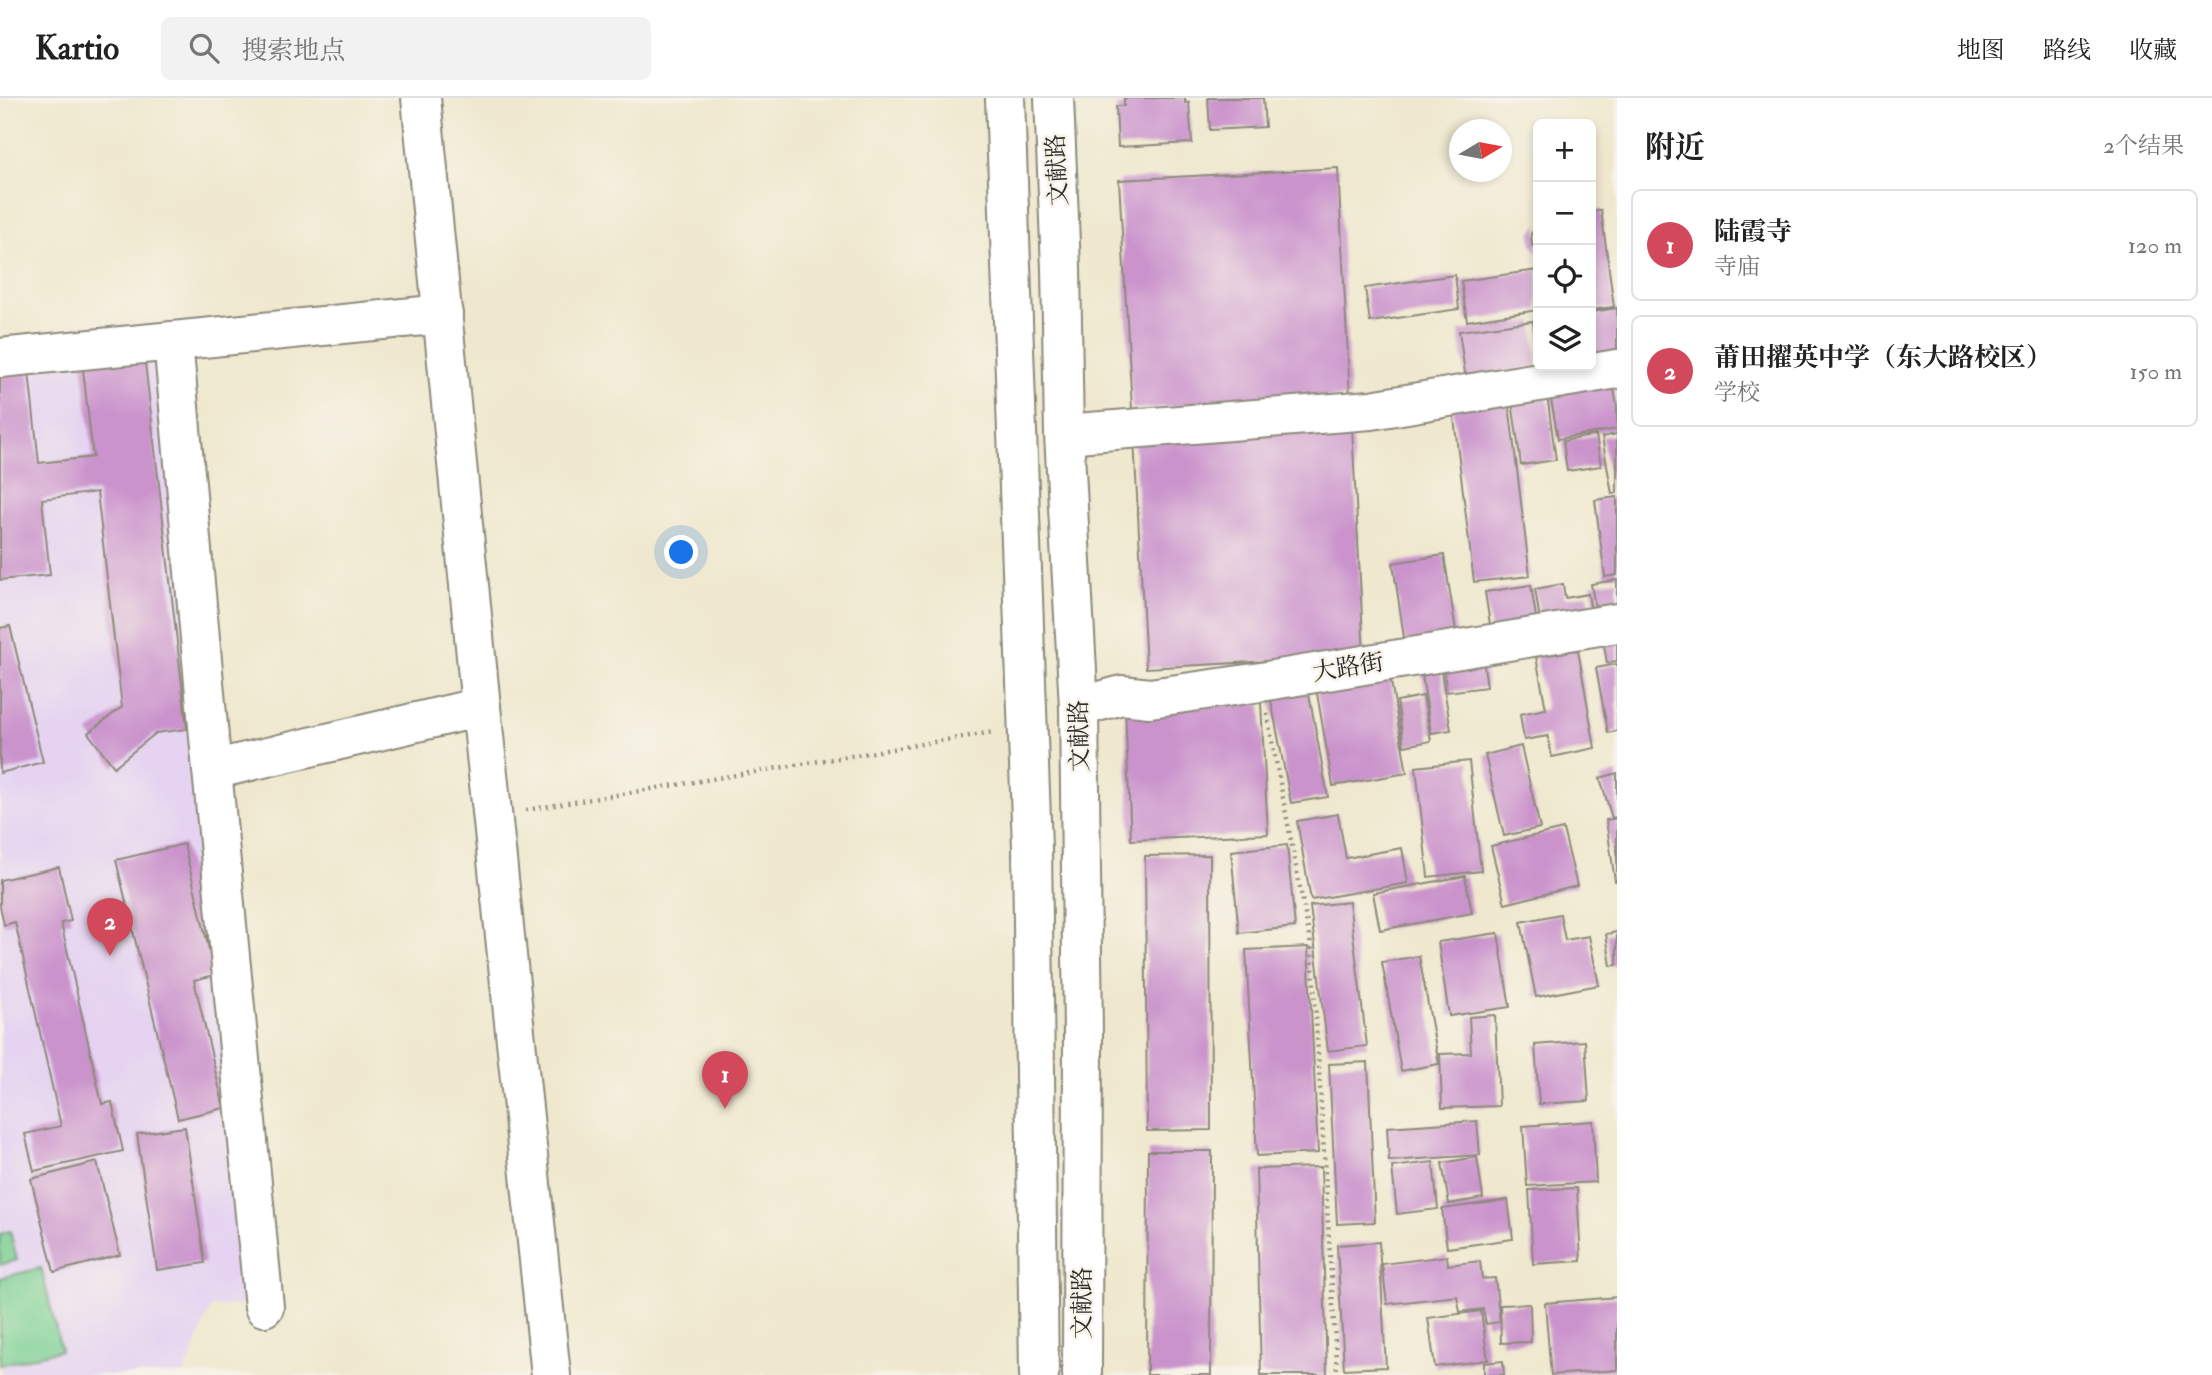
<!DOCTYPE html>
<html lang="zh">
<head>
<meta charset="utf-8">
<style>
  :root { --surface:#fff; --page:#f2f2f2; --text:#222; --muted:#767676; --line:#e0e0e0; --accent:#d1495b }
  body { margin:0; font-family:"IM FELL Double Pica","Noto Serif SC",serif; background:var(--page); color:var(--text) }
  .controls { position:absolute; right:21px; top:21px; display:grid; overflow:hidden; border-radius:10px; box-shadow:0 4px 10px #0003 }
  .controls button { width:63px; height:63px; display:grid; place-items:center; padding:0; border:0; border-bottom:2px solid var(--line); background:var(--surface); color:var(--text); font:35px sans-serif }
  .compass { position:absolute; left:1449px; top:21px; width:63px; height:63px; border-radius:50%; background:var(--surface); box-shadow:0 4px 10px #0003; rotate:80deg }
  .you { position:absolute; left:682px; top:455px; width:24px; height:24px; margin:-18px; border:5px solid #fff; border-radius:50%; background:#1a73e8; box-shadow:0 0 0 10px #1a73e833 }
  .badge { display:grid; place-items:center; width:46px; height:46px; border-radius:50%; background:var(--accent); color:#fff; font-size:23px; font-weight:700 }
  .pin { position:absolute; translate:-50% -58px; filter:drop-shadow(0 2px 4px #0008) }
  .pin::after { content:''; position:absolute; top:37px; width:24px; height:21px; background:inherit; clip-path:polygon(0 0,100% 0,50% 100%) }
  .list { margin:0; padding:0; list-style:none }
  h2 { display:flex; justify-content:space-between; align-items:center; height:91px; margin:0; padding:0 28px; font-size:30px }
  h2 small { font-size:23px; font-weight:400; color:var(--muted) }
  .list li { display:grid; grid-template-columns:46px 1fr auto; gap:21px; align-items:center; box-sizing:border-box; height:112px; margin:0 14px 14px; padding:0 14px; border:2px solid var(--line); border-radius:10px }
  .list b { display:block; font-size:26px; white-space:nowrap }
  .list p { margin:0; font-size:23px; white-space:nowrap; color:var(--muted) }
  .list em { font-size:23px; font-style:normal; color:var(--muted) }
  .icon { flex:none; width:38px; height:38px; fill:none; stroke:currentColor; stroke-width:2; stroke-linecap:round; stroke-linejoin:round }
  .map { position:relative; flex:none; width:1617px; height:1277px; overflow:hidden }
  header { display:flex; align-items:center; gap:42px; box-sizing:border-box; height:98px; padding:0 35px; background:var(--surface); border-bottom:2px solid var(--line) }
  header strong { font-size:33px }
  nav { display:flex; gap:38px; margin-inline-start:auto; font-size:24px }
  .search { width:490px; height:63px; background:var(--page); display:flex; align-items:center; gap:18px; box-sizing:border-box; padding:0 24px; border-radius:10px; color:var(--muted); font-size:26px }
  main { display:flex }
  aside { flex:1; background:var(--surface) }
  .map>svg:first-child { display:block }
  .built { fill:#e5d3f1 }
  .green { fill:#7acf93; stroke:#527d5f; stroke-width:2 }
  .building { fill:#ca93cc }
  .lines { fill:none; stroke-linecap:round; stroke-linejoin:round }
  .minor-casing { stroke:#8d8a7c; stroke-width:42 }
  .major-casing { stroke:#8d8a7c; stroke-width:42 }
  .path { stroke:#8d8a7c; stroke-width:4.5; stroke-dasharray:2 5; stroke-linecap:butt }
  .minor { stroke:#fff; stroke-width:38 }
  .major { stroke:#fff; stroke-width:38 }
  .labels { text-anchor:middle; stroke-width:5; stroke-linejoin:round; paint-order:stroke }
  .street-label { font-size:24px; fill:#2b2b2b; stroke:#f7f3e8 }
</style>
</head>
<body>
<header>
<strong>Kartio</strong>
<div class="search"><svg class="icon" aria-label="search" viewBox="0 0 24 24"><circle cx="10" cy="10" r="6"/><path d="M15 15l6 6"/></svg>搜索地点</div>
<nav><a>地图</a><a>路线</a><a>收藏</a></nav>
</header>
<main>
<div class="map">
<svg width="1617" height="1277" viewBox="0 0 1617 1277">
  <rect width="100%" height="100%" fill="#f7f3e8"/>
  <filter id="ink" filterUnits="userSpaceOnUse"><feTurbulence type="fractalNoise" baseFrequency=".0143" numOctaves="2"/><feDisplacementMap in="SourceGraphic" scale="14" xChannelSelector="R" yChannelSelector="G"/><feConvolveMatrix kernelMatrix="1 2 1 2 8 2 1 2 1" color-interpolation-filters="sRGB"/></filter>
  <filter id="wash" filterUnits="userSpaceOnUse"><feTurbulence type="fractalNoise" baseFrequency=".00686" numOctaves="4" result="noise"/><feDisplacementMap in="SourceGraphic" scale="28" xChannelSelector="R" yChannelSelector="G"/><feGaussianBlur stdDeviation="1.57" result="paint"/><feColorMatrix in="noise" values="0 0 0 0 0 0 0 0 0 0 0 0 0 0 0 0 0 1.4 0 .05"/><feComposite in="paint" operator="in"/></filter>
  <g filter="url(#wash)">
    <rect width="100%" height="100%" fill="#efe8ce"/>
    <polygon class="built" points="166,247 252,1206 211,1209 184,1277 0,1277 0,264"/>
    <g class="green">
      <polygon points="10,1133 17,1162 0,1167 0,1136"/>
      <polygon points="41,1170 61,1252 0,1267 0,1180"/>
    </g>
    <g id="blocks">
      <g class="building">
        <polygon points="1124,0 1185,0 1185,5 1189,4 1192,45 1118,49 1116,8 1124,8"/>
        <polygon points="1208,0 1263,0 1265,29 1210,32"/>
        <polygon points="1338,70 1350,299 1132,311 1119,82"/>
        <polygon points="1601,112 1614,209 1591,212 1591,114"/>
        <polygon points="1538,126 1538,154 1532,147 1531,136"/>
        <polygon points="1538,172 1538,212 1467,223 1461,183"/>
        <polygon points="1455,177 1459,211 1370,224 1365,190"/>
        <polygon points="1617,210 1617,262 1591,266 1591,214"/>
        <polygon points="1533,223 1538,268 1466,282 1459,233"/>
        <polygon points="144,256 187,631 156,635 114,669 88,635 122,609 97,394 42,401 50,477 0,482 0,268 28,265 39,365 93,359 82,263"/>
        <polygon points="1612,280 1617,308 1617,331 1558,341 1549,290"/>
        <polygon points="1546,290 1556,362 1521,367 1511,296"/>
        <polygon points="1508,298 1530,478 1474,484 1452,304"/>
        <polygon points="1352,329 1364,558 1146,570 1134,340"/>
        <polygon points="1617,336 1617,395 1612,396 1602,339"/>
        <polygon points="1596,337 1601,368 1567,373 1563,343"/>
        <polygon points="1617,399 1617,477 1605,479 1595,402"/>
        <polygon points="1444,457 1457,539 1405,546 1393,465"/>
        <polygon points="1617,482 1617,518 1597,521 1591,486"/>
        <polygon points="1563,486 1565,500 1588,496 1592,520 1541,528 1535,491"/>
        <polygon points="1531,487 1538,532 1492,539 1485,494"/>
        <polygon points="10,528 43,664 0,675 0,530"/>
        <polygon points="1617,533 1617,563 1607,565 1602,535"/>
        <polygon points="1578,552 1595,650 1552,659 1548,638 1524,642 1520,616 1546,611 1536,559"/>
        <polygon points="1482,554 1487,589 1447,594 1442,561"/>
        <polygon points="1439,561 1451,632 1431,635 1420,564"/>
        <polygon points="1617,566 1617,633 1608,635 1596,570"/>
        <polygon points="1389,572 1407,675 1333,688 1315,584"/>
        <polygon points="1307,585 1328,699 1291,705 1269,592"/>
        <polygon points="1423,598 1431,643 1404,648 1397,603"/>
        <polygon points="1261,605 1268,736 1131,742 1125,611"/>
        <polygon points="1521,648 1540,730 1504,738 1485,657"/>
        <polygon points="1469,663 1481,773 1428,779 1416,669"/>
        <polygon points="1617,675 1617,719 1612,720 1600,680"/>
        <polygon points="1338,716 1346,760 1402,750 1408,785 1311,802 1297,723"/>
        <polygon points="1617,720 1617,783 1615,783 1606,722"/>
        <polygon points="1563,731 1577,788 1505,806 1491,748"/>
        <polygon points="184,746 215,877 194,882 224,1010 178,1021 116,762"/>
        <polygon points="1287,747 1295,829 1239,835 1231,753"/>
        <polygon points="1210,757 1211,1032 1147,1033 1145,758"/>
        <polygon points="59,769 71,823 61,825 102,1006 112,1004 123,1053 34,1073 25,1036 61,1028 15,824 4,827 0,808 0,782"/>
        <polygon points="1465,778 1472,815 1380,832 1373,795"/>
        <polygon points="1349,804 1367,948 1328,953 1310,808"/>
        <polygon points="1560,816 1565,842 1589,838 1599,887 1536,899 1521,824"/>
        <polygon points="1617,834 1617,867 1611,868 1606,836"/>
        <polygon points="1498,835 1510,909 1449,918 1438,844"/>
        <polygon points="1308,849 1318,1055 1257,1058 1246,852"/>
        <polygon points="1419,858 1439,966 1401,973 1382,864"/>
        <polygon points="1495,917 1499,1008 1442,1010 1440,956 1471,955 1469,919"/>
        <polygon points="1585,943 1589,1003 1539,1006 1535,947"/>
        <polygon points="1368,964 1375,1124 1337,1126 1329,966"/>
        <polygon points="1477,1023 1480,1057 1389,1063 1387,1029"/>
        <polygon points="1593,1023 1596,1084 1527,1088 1523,1028"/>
        <polygon points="185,1029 205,1165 157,1172 137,1036"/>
        <polygon points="1148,1053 1212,1053 1211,1277 1147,1277"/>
        <polygon points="1477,1059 1483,1100 1449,1106 1442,1065"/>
        <polygon points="97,1064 120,1157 54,1174 31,1081"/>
        <polygon points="1433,1064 1438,1111 1397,1116 1392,1069"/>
        <polygon points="1321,1069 1327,1277 1261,1277 1256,1071"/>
        <polygon points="1577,1090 1581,1163 1533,1166 1529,1092"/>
        <polygon points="1508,1102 1513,1141 1447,1150 1442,1111"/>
        <polygon points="1379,1144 1386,1269 1344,1271 1337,1147"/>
        <polygon points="1447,1158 1448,1167 1480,1163 1482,1181 1495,1180 1500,1224 1486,1226 1483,1211 1460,1214 1457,1198 1387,1206 1382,1166"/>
        <polygon points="1617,1199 1617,1272 1551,1277 1545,1205"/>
        <polygon points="1530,1206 1531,1244 1501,1245 1500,1207"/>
        <polygon points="1481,1213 1488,1262 1435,1269 1428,1220"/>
        <polygon points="1503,1263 1504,1277 1484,1277 1484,1265"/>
      </g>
    </g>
  </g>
  <g filter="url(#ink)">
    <use href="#blocks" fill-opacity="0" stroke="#8d8a7c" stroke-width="2"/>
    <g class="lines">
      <g class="minor-casing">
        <g id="minor">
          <polyline points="421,0 481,609 551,1277"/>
          <polyline points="173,243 443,216"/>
          <polyline points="0,260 173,243 212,672"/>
          <polyline points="1064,336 1371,312 1617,271"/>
          <polyline points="1079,609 1122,597 1150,600 1261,584 1617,525"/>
          <polyline points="264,1209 212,672 481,609"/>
        </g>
      </g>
      <g class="major-casing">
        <g id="major">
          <polyline points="1005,0 1032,750 1039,1277"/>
          <polyline points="1054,0 1061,170 1064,336 1079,609 1083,937 1082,1277"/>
        </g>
      </g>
      <g class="path">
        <polyline points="1267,616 1312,853 1337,1277"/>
        <polyline points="526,712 994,634"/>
      </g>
      <use href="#minor" class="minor"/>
      <use href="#major" class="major"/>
    </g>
  </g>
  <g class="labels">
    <g class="street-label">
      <text transform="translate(1057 72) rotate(-93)" y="8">文献路</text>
      <text transform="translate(1348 569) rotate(-9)" y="8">大路街</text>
      <text transform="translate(1079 638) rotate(-91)" y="8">文献路</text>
      <text transform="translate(1082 1205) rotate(-90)" y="8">文献路</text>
    </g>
  </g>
</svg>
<div class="controls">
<button>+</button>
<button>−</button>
<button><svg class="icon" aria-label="locate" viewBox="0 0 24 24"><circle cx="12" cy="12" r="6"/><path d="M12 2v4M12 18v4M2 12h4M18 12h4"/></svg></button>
<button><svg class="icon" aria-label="layers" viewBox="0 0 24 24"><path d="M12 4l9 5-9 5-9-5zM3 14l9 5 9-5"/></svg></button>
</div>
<svg class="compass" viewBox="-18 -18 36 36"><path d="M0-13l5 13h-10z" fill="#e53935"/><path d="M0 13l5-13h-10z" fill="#767676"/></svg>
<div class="you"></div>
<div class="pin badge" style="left:725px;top:1011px">1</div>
<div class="pin badge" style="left:110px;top:858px">2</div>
</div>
<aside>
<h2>附近<small>2个结果</small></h2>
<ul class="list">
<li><span class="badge">1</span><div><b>陆霞寺</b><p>寺庙</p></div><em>120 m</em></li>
<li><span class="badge">2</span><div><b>莆田擢英中学（东大路校区）</b><p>学校</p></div><em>150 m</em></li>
</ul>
</aside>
</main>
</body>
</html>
